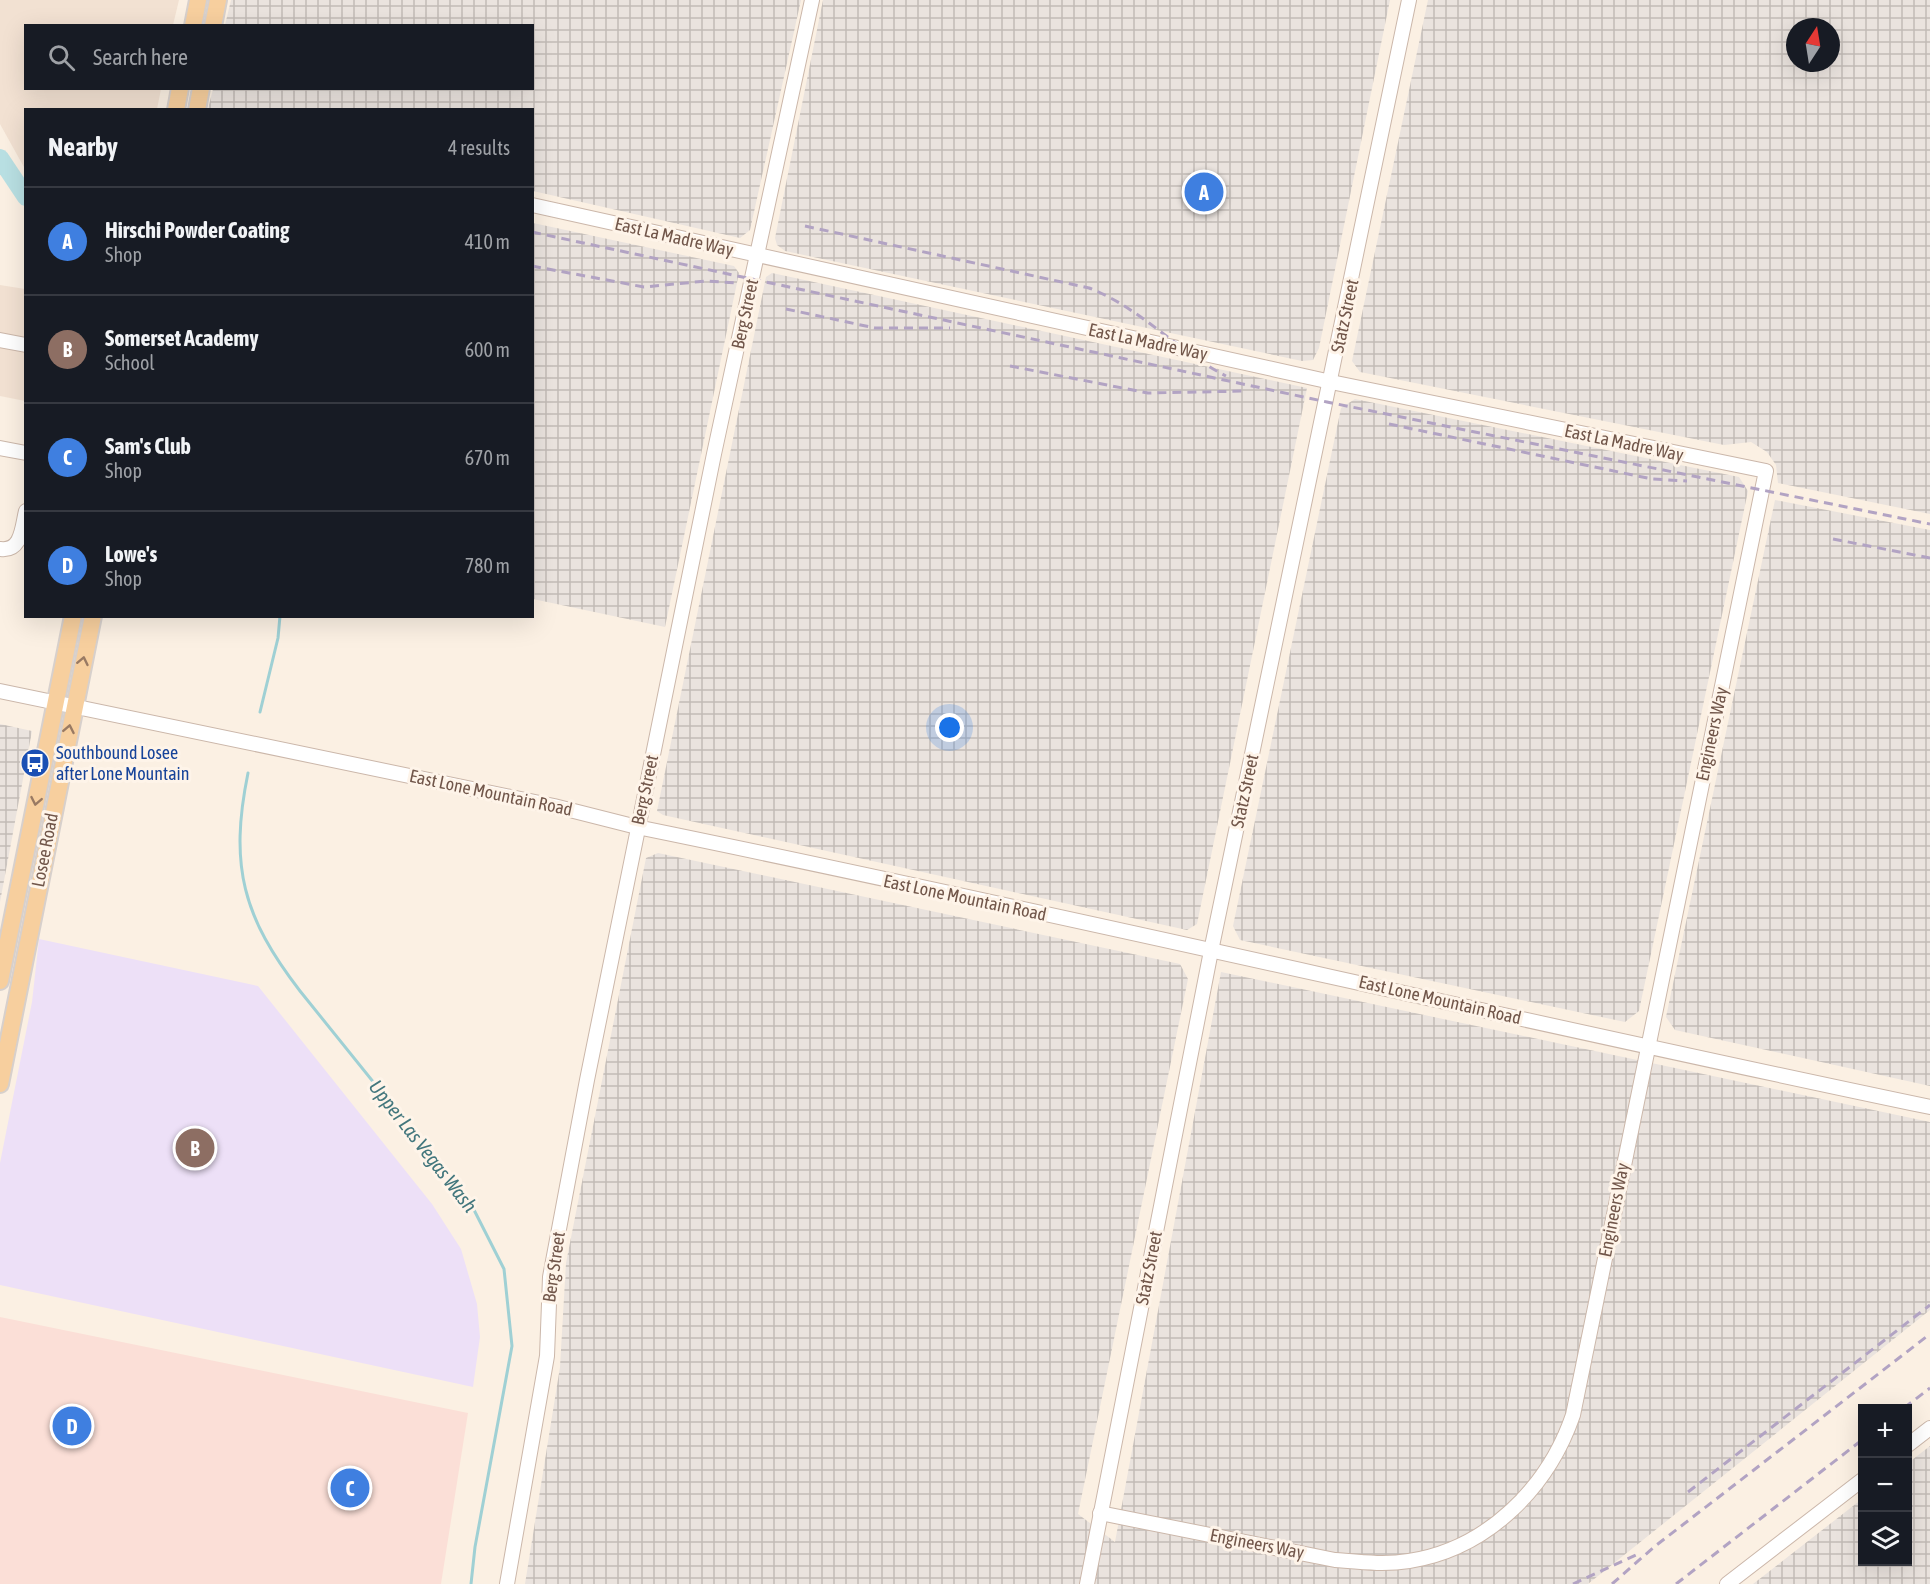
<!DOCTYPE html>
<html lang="en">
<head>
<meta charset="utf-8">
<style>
  :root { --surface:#171b24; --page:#242831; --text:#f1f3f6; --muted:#9ea1a6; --line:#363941; --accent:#1a73e8 }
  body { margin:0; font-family:"Asap Condensed",sans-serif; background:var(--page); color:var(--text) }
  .controls { position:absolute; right:18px; bottom:18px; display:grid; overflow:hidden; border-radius:0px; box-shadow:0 6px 24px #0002 }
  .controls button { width:54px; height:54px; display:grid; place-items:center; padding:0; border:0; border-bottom:2px solid var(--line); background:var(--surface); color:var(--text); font:30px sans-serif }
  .compass { position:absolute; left:1786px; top:18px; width:54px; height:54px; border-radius:50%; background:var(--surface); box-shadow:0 6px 24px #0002; rotate:12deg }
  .you { position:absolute; left:950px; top:728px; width:21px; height:21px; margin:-15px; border:4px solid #fff; border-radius:50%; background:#1a73e8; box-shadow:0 0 0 9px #1a73e833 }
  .badge { display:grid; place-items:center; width:39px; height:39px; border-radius:50%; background:var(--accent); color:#fff; font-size:20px; font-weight:700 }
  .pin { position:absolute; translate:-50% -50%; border:3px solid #fff; box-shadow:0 2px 6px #0006 }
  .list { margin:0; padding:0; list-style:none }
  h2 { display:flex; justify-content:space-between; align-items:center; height:78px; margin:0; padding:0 24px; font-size:26px }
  h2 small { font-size:20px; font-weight:400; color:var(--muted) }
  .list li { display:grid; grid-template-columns:39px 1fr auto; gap:18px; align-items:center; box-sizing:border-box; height:108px; padding:0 24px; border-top:2px solid var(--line) }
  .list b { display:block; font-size:22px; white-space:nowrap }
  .list p { margin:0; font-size:20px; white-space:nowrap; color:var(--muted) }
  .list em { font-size:20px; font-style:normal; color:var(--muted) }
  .icon { flex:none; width:33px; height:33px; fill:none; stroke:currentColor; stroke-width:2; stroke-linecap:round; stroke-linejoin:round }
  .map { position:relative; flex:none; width:1930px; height:1584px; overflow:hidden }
  .search { position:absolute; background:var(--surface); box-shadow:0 6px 24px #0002; left:24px; top:24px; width:510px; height:66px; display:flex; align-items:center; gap:15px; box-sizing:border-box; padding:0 21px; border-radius:0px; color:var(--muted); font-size:22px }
  .panel { position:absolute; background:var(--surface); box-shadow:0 6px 24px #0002; left:24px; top:108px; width:510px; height:510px; border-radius:0px }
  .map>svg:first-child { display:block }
  .residential { fill:#f2e1d2 }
  .commercial { fill:#fbdfd7 }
  .industrial { fill:url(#industrial-grid); fill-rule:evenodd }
  .education { fill:#ede0f7 }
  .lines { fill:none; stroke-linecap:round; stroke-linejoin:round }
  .stream { stroke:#9fd0d4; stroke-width:3 }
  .river { stroke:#b9e0e3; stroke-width:18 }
  .minor-casing { stroke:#cbb7aa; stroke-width:16 }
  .major-casing { stroke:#d7d0cc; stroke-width:20 }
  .minor { stroke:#fff; stroke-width:14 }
  .major { stroke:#f7cf9e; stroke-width:16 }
  .rail { stroke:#b2a3c3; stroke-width:3; stroke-dasharray:9 6; stroke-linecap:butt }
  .oneway { stroke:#997a63 }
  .labels { text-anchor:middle; stroke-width:6; stroke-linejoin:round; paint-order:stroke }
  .street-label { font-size:18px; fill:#71564a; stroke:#fef4e9 }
  .transit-label { font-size:18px; fill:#164399; stroke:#fef4e9; text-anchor:start }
  .water-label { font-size:20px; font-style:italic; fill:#43777d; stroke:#fef4e9 }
</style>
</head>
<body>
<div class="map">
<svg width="1930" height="1584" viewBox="0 0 1930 1584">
  <defs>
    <pattern id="industrial-grid" width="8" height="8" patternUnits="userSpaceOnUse" patternTransform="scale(1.5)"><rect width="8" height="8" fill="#eae3de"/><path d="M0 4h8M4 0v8" fill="none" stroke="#c2bbb6"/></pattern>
  </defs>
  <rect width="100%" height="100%" fill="#fbf0e3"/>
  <g class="residential">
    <polygon points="0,0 179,0 173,25 26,26 26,88 161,89 157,109 26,110 25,169 0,124"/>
    <polygon points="0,285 25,289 25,401 0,396"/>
  </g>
  <polygon class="commercial" points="0,1317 468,1413 441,1584 0,1584"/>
  <g class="industrial">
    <polygon points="231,0 801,0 750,230 740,238 533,191 532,110 208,109 213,89 532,88 532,26 225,25"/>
    <polygon points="823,0 1390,0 1319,348 1313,360 1302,361 785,251 777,245 775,238"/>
    <path d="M1428 0H1930V514L1778 483 1776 465 1767 452 1751 442 1724 445 1360 372 1352 361ZM1795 27H1831V63H1795Z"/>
    <polygon points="533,223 734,266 739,273 665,627 533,599"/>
    <polygon points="772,273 1307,388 1197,924 1187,930 663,815 657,811 766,277"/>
    <polygon points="1355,399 1739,477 1748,491 1639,1011 1625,1022 1240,940 1233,926 1341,408"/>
    <polygon points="1775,500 1930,530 1930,1086 1675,1030 1666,1017"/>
    <polygon points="0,724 32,731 0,902"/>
    <polygon points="658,853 1180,964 1188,979 1078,1514 1115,1542 1221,972 1930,1122 1930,1310 1588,1584 525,1584 560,1367 566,1263 646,858"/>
    <polygon points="1930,1446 1930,1584 1753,1584 1862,1499 1862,1562 1908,1562 1908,1463"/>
  </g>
  <polygon class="education" points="39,939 258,986 432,1204 461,1249 477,1304 480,1337 473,1387 0,1285 0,1163 32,1002"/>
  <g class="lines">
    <g class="stream">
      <polyline points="260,712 278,638 280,616"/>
      <path d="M248 773C229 866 243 917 300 991L470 1202 504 1269 512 1346 475 1547 471 1584"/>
    </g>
    <polyline class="river" points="0,158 26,197"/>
    <g class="minor-casing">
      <g id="minor">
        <path d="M532 205 1331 382 1766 471 1573 1415C1548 1488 1487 1549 1409 1561 1384 1565 1360 1562 1335 1560L1100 1513"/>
        <polyline points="0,340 26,345"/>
        <polyline points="0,448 26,453"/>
        <path d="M0 549C22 552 22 527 26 511"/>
        <path d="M0 691 554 806 637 827C1069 915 1498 1017 1930 1107"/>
        <polyline points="1908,1445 1930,1428"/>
        <polyline points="507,1584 547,1356 550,1277 587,1080 714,454 812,0"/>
        <polyline points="1087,1584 1211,951 1409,0"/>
        <polyline points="1727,1584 1862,1480"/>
      </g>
    </g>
    <g class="major-casing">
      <g id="major">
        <polyline points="193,26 198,0"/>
        <polyline points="213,26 218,0"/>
        <polyline points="176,110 180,88"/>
        <polyline points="197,110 201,88"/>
        <polyline points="0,981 73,616"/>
        <polyline points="0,1084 93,616"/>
      </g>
    </g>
    <use href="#minor" class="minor"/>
    <use href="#major" class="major"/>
    <g class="rail">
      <path d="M805 226 1089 288C1141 308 1177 351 1226 376"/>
      <polyline points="532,232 1327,402 1930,524"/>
      <polyline points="532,266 644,287 706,281 736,283"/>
      <polyline points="786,309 875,328 950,328"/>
      <polyline points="1010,366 1148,393 1246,391"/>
      <polyline points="1389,424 1652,479 1687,481"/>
      <polyline points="1833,539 1930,558"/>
      <polyline points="1904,1408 1930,1388"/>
      <polyline points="1688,1492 1930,1305"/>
      <polyline points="1573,1584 1636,1555"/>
      <polyline points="1612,1584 1654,1547 1930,1334"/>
      <polyline points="1676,1584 1862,1440"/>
    </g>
  </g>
  <defs><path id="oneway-chevron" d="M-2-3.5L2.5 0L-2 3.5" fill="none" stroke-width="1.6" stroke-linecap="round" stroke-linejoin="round" transform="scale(1.5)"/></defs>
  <g class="oneway">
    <use href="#oneway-chevron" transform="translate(83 661) rotate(-78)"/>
    <use href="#oneway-chevron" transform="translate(69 729) rotate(-79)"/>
    <use href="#oneway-chevron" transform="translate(36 801) rotate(101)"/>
  </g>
  <defs>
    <g id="bus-disc" transform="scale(1.5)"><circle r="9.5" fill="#1a4fb4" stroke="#fef4e9"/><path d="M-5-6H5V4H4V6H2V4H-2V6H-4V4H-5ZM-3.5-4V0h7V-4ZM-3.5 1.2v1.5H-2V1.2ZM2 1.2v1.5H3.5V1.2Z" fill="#fff"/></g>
  </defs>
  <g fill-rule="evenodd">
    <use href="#bus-disc" x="35" y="763"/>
  </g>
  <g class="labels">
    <g class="street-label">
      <text transform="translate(674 237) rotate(13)" y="6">East La Madre Way</text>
      <text transform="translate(745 314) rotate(-78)" y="6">Berg Street</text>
      <text transform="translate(1345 316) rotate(-78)" y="6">Statz Street</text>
      <text transform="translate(1148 342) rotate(12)" y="6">East La Madre Way</text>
      <text transform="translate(1624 443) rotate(12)" y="6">East La Madre Way</text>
      <text transform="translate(1712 734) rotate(-78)" y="6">Engineers Way</text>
      <text transform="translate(645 790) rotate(-78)" y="6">Berg Street</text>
      <text transform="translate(1245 791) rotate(-78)" y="6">Statz Street</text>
      <text transform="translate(491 793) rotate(12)" y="6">East Lone Mountain Road</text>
      <text transform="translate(45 850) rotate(-79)" y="6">Losee Road</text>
      <text transform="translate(965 898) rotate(12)" y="6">East Lone Mountain Road</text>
      <text transform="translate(1440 1000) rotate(13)" y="6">East Lone Mountain Road</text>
      <text transform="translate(1614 1210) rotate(-79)" y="6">Engineers Way</text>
      <text transform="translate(554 1267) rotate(-82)" y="6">Berg Street</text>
      <text transform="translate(1149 1268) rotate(-79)" y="6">Statz Street</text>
      <text transform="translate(1257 1544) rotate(11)" y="6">Engineers Way</text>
    </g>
    <g class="transit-label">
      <text x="56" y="759">Southbound Losee<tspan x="56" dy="21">after Lone Mountain</tspan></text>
    </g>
    <g class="water-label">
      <text transform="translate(423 1146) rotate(52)" y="7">Upper Las Vegas Wash</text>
    </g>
  </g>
</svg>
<div class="controls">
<button>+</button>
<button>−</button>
<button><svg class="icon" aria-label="layers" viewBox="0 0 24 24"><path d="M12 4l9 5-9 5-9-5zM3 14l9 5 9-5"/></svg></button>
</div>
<svg class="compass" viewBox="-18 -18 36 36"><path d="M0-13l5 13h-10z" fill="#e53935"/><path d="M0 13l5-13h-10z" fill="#9ea1a6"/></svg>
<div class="you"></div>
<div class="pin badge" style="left:1204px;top:192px;background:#3f7fe0">A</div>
<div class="pin badge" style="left:195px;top:1148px;background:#8d6e63">B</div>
<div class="pin badge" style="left:350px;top:1488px;background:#3f7fe0">C</div>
<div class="pin badge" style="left:72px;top:1426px;background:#3f7fe0">D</div>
<div class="search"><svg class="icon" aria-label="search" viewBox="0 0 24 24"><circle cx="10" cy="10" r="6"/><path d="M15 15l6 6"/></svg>Search here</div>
<section class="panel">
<h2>Nearby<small>4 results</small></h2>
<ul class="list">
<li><span class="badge" style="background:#3f7fe0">A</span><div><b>Hirschi Powder Coating</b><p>Shop</p></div><em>410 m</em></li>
<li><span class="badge" style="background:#8d6e63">B</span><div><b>Somerset Academy</b><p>School</p></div><em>600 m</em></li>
<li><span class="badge" style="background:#3f7fe0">C</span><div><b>Sam's Club</b><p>Shop</p></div><em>670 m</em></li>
<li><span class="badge" style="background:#3f7fe0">D</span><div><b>Lowe's</b><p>Shop</p></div><em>780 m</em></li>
</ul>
</section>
</div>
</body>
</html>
